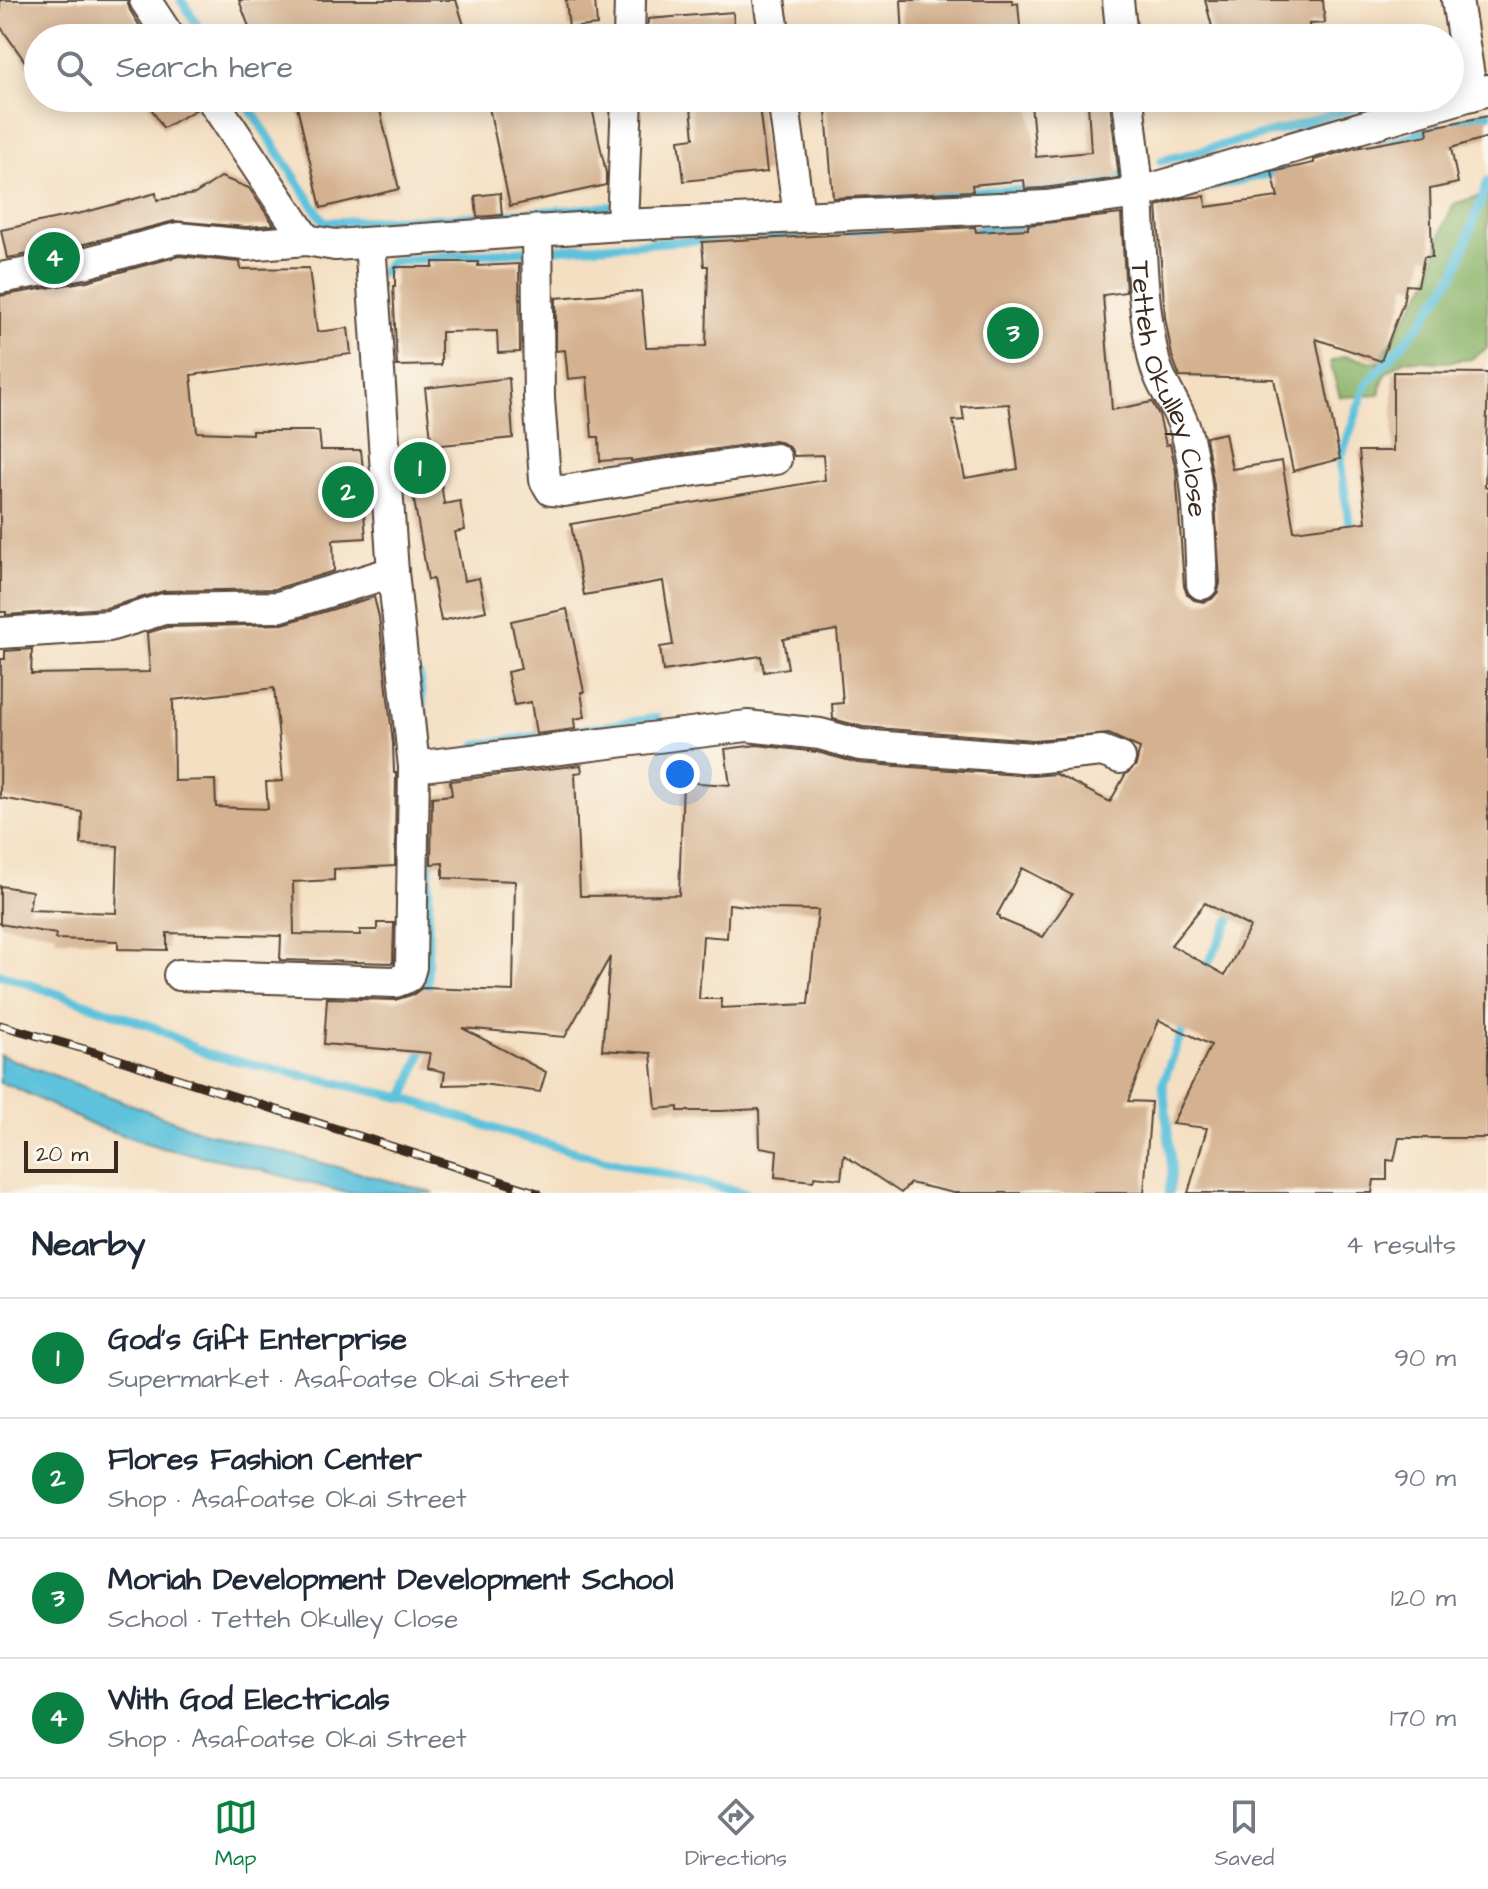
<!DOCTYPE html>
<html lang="en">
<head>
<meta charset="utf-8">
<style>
  :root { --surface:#fff; --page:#f6f6f7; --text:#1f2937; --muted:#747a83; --line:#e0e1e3; --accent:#0b8043 }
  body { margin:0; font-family:"Architects Daughter",sans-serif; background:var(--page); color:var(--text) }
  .scale { position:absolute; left:24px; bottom:20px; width:94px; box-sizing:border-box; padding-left:8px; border:4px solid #3b2a1e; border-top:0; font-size:22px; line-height:28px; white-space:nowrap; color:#3b2a1e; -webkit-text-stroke:6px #fbf7ec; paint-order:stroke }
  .you { position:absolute; left:680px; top:774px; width:28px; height:28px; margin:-20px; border:6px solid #fff; border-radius:50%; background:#1a73e8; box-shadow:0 0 0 12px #1a73e833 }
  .badge { display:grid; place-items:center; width:52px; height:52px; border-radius:50%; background:var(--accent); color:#fff; font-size:26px; font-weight:700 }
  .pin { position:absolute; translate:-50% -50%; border:4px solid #fff; box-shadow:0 2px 8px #0006 }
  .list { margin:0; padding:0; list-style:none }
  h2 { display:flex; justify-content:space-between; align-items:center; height:104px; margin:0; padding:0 32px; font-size:34px }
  h2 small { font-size:26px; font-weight:400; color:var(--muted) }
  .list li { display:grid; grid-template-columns:52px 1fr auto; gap:24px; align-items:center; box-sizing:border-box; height:120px; padding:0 32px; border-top:2px solid var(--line) }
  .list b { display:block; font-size:30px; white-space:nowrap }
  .list p { margin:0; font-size:26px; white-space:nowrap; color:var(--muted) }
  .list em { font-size:26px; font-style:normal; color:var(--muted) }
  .icon { flex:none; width:44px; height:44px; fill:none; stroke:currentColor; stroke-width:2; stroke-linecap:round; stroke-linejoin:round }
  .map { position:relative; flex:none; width:1488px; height:1193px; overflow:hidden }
  .search { position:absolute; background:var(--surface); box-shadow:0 4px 20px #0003; left:24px; right:24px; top:24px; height:88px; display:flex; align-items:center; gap:20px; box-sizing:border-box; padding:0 28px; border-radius:44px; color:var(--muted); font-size:30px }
  .sheet { height:584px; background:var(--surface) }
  nav { display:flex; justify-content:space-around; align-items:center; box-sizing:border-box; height:112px; border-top:2px solid var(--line); background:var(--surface); font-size:22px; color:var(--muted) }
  nav a { display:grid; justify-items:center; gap:4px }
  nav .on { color:var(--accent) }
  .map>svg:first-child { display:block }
  .forest { fill:#8ab46b; stroke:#626f44; stroke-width:2 }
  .water { fill:#5ec2dc; stroke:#4c767d; stroke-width:2 }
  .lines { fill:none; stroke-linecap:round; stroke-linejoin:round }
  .stream { stroke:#5ec2dc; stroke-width:9 }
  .building { fill:#d4b18f; fill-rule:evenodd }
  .minor-casing { stroke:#574537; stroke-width:34 }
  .minor { stroke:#fff; stroke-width:30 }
  .rail-casing { stroke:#3b2a1e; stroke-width:9 }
  .rail { stroke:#fbf7ec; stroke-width:6; stroke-dasharray:18; stroke-linecap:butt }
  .labels { text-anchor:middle; stroke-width:8; stroke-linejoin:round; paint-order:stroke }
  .street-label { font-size:28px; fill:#3b2a1e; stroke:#fbf7ec }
</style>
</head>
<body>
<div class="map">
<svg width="1488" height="1193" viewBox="0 0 1488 1193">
  <rect width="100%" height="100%" fill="#fbf7ec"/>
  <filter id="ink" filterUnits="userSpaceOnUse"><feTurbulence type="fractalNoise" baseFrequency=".0125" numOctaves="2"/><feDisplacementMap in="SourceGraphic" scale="16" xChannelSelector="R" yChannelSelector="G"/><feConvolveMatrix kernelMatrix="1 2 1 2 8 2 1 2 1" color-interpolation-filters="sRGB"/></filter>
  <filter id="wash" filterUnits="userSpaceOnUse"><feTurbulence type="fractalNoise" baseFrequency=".006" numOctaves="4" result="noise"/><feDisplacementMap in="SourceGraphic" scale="32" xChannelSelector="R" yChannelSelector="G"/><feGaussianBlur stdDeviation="1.8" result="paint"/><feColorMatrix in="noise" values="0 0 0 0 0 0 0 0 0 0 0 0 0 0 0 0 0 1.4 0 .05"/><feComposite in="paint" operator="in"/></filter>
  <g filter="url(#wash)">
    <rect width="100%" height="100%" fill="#f4dfc2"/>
    <polygon class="forest" points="1488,193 1487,348 1471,359 1444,362 1405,360 1385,374 1379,395 1340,397 1330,362 1344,356 1378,363 1430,278 1444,224 1454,204"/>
    <polygon class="water" points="0,1055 198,1130 435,1193 347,1193 231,1162 162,1148 92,1125 12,1086 0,1083"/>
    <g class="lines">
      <g class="stream">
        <polyline points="181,0 206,38"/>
        <polyline points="243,98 324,222 449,218 619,206"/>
        <polyline points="1457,123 1488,114"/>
        <polyline points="1380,145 1439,128"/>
        <polyline points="1161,161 1284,129 1387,98"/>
        <polyline points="1081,187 1128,173"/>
        <polyline points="1205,188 1284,170"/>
        <polyline points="870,195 1067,189"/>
        <polyline points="352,221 362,239"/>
        <polyline points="965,231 1024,226 1105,212"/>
        <polyline points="382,273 390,262 445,256 714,239 883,232"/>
        <polyline points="1351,536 1340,460 1366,385 1422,322 1456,271 1488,181"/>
        <polyline points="419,675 430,775 427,999"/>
        <polyline points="477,745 658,718"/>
        <polyline points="0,974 154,1027 207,1054 404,1098 498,1130 604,1160 745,1193"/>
        <polyline points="1202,975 1237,906"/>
        <polyline points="404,1098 426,1042"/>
        <polyline points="1169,1193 1172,1171 1163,1083 1185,1023"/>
      </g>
    </g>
    <g id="blocks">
      <g class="building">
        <polygon points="0,0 127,0 130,10 147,38 38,38 38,80 0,26"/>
        <polygon points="239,0 456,0 468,38 253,38"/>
        <polygon points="566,0 595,0 597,25 569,28"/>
        <polygon points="901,0 1012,0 1013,4 1018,3 1021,38 903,38"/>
        <polygon points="1205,0 1323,0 1325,23 1309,24 1310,38 1215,38"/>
        <polygon points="733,12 735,38 647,38 648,19"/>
        <polygon points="145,98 193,98 197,109 163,128"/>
        <polygon points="295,98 377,98 399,189 321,208"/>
        <polygon points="487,98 590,98 606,173 606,185 510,206"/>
        <polygon points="690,98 758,98 767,172 684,181 679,140 694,138"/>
        <polygon points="825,98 1013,98 1014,106 1031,104 1036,157 1091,152 1088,104 1110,103 1119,178 1044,188 1025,189 1024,180 972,185 973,191 833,198"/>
        <polygon points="1488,116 1488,137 1451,148 1458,183 1430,189 1432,257 1424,257 1418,286 1406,285 1403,303 1381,361 1316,339 1340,459 1293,471 1274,379 1180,377 1172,356 1165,317 1157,206 1184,198 1205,196 1206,207 1278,197 1272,172 1314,163 1314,160 1355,148 1428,135 1427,128"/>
        <polygon points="221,177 249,188 274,225 246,227 174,221 80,245 7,258 1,230 86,212 156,193 157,200 195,194"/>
        <polygon points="500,193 502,215 477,217 475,196"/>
        <path d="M1121 214 1126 292 1103 295 1112 410 1152 402 1159 415 1166 445 1170 444 1176 470 1184 586 1187 594 1194 600 1204 602 1212 599 1218 592 1220 583 1214 485 1206 437 1225 433 1232 469 1282 461 1294 531 1366 522 1359 451H1393V372L1488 373 1485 487H1488V1138H1399L1394 1161 1387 1160V1180H1374L1372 1193H1188L1207 1128 1172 1124 1211 1045 1159 1020 1128 1101 1151 1102 1144 1193H954L910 1183 901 1193 844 1155 841 1179 815 1176 813 1181 775 1177 777 1150 760 1147 759 1109 721 1111H678V1107L656 1109 651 1053 602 1050 610 957 565 1037 462 1028 546 1072 540 1092 482 1084 443 1085 445 1072 427 1068 430 1053 324 1044 327 998 395 1000 414 994 422 988 513 991 515 881 443 878V863L431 864 432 797 452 795 450 781 581 765 582 772 575 773 580 896 679 895 683 782 730 785 725 749 757 745 817 752 858 763 1032 776 1056 774 1110 802 1125 775 1136 765 1140 748 1109 734 1033 740 863 727 833 719 832 704 843 703 837 630 783 639 788 668 764 672 761 656 663 671 660 647 673 645 663 581 584 595 571 524 825 480 823 455 794 456 791 449 783 443 774 441 631 461V459L600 461 599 437H592L587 377 568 379 565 350 556 351V298L641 291 646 347 706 346 708 266H704L702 242 975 227 976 232 1028 229V225ZM1009 404 1018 469 965 478 953 421 964 420 962 407ZM1022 868 1072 894 1043 937 1000 919V916L997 915ZM1205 903 1250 927 1225 975 1171 945ZM729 904 771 909 818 910 808 1004 721 1008V999H699L703 936 727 938Z"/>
        <polygon points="179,256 240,262 241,269 309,268 317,332 348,328 351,354 191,375 197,432 252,434 252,431 319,431 321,450 361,450 366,500 363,500 366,538 333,540 334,571 275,589 164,591 106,608 6,615 6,612 0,612 0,296 87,281"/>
        <polygon points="433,262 478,262 478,266 519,264 520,352 498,353 497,331 441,332 441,365 397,366 393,286 395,286 395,267 433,267"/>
        <polygon points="509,378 513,438 432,446 425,388"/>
        <polygon points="437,453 444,504 460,501 465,530 455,532 464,581 479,578 486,611 441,621 433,579 428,580 411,483 405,484 403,457"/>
        <path d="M374 597 379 617 393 744 394 773H396L395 866 334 869V880L293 882 294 934 360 935V930H377V923H394L393 963 280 960 281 936 167 933V950L118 949V941L55 939 56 934 0 924V886L32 891 29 910 116 913 118 846 81 844 82 812 0 798 1 659H5V651L32 649 31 674 150 672 147 633 167 627 283 624ZM274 688 283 781 266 782 268 809 216 807 215 780 174 781 173 700Z"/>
        <polygon points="567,609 584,692 581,692 585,717 574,719 575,729 536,734 531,702 514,705 507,672 521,669 511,621"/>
      </g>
    </g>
  </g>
  <g filter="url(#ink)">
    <use href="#blocks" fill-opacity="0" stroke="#574537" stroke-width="2"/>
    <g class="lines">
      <g class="minor-casing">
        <g id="minor">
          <polyline points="145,0 170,38"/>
          <polyline points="769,0 775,38"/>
          <polyline points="1118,0 1122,38"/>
          <polyline points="1457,0 1472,95"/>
          <polyline points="629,38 630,0"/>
          <polyline points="211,98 306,240"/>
          <polyline points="783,98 799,216"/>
          <path id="s1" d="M1128 98C1131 130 1136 163 1138 195 1141 250 1142 307 1154 360 1160 386 1179 407 1186 432 1199 474 1200 540 1202 584"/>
          <polyline points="622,225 627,98"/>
          <polyline points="537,230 539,398 545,480 551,490 564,491 647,477 776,459"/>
          <polyline points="0,278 84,263 178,238 246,245 306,240 335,245 622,225 1046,206 1138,193 1488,90"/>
          <polyline points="0,633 109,626 164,609 278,607 393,572"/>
          <polyline points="414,767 747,726 820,734 860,745 1033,758 1102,751 1120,758"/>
          <polyline points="179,975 395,982 408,977 411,967 414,767 393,572 370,243"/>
        </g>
      </g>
      <use href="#minor" class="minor"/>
      <g class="rail-casing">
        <polyline id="rail" points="0,1025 98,1053 538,1193"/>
      </g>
      <use href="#rail" class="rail"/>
    </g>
  </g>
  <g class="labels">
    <g class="street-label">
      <text dy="10" stroke="none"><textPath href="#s1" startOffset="296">Tetteh Okulley Close</textPath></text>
    </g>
  </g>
</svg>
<div class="scale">20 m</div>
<div class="you"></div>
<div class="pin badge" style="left:420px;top:468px">1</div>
<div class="pin badge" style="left:348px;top:492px">2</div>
<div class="pin badge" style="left:1013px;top:333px">3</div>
<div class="pin badge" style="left:54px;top:258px">4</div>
<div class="search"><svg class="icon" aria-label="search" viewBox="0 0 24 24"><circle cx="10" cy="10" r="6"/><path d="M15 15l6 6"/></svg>Search here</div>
</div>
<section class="sheet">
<h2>Nearby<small>4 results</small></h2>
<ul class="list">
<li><span class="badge">1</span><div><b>God's Gift Enterprise</b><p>Supermarket · Asafoatse Okai Street</p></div><em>90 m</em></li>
<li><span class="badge">2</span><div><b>Flores Fashion Center</b><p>Shop · Asafoatse Okai Street</p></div><em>90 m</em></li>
<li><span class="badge">3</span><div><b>Moriah Development Development School</b><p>School · Tetteh Okulley Close</p></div><em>120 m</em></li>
<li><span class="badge">4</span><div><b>With God Electricals</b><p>Shop · Asafoatse Okai Street</p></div><em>170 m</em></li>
</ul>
</section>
<nav>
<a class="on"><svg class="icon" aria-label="map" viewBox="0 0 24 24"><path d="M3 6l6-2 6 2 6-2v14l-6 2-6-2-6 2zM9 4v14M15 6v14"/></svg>Map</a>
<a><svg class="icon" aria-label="directions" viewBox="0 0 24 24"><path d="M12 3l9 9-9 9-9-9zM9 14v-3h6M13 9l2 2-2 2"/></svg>Directions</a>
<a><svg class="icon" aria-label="saved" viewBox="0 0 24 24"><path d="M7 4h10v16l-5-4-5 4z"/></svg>Saved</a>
</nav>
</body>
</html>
